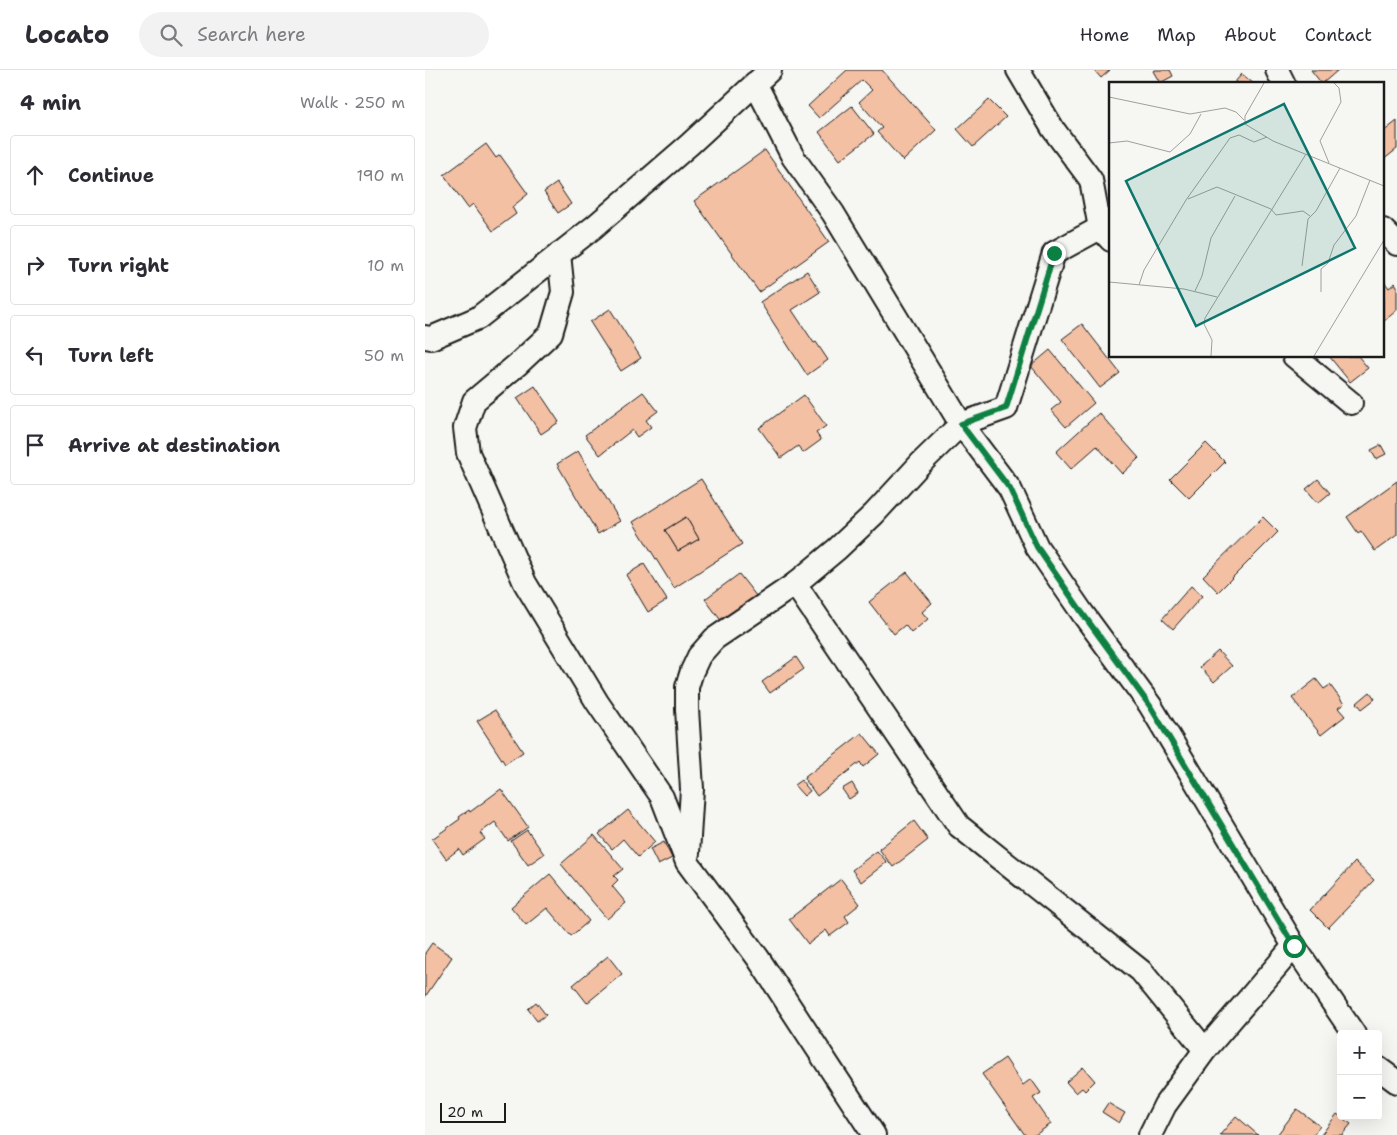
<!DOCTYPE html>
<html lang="en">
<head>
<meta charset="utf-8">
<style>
  :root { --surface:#fff; --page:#f2f2f3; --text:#2b2b33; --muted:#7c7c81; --line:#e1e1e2 }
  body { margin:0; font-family:"Shantell Sans",sans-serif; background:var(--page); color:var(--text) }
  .controls { position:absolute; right:15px; bottom:15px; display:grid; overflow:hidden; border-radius:5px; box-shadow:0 5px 20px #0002 }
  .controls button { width:45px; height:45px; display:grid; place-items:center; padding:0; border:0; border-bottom:1px solid var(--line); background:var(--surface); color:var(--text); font:25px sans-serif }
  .scale { position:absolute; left:15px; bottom:12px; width:66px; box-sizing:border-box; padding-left:5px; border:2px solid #1c1c1c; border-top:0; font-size:14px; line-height:18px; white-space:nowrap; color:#1c1c1c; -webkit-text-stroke:4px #f6f6f2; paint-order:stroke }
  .stop { position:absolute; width:15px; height:15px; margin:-11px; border:4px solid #0b8043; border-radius:50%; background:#fff }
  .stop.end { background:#0b8043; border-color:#fff; box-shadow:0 1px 5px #0008 }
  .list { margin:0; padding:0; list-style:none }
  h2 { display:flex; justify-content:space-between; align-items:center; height:65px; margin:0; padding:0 20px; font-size:21px }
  h2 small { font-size:16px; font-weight:400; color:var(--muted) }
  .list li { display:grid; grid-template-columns:32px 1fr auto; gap:15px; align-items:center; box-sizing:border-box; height:80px; margin:0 10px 10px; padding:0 10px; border:1px solid var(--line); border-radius:5px }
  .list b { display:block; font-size:19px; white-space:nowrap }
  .list em { font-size:16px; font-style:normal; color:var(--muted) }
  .icon { flex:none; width:28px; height:28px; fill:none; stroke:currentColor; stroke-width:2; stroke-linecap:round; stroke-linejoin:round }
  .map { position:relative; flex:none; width:972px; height:1065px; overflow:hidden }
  header { display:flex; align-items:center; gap:30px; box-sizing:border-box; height:70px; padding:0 25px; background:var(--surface); border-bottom:1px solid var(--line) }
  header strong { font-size:24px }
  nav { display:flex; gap:28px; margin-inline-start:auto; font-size:18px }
  .search { width:350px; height:45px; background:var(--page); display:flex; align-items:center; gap:12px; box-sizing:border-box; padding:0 18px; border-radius:28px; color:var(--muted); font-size:19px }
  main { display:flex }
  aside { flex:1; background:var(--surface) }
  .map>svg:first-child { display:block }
  .building { fill:#f3c0a4; stroke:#1c1c1c; fill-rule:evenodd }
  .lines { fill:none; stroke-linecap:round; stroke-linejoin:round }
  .minor-casing { stroke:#1c1c1c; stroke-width:26 }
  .minor { stroke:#f6f6f2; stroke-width:22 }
  .route { stroke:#0b8043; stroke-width:6 }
  .inset-road { fill:none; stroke:#9f9f9c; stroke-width:1 }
  .view { fill:#0f766e; fill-opacity:0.15; stroke:#0f766e; stroke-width:2.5 }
  .inset-edge { fill:none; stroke:#1c1c1c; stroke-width:2.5 }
</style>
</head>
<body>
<header>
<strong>Locato</strong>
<div class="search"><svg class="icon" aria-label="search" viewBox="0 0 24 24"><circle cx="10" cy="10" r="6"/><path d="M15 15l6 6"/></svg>Search here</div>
<nav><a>Home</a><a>Map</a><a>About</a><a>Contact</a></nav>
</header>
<main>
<aside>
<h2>4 min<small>Walk · 250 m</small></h2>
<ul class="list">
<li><svg class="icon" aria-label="ahead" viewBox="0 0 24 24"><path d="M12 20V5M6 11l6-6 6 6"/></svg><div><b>Continue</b></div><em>190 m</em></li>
<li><svg class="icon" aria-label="right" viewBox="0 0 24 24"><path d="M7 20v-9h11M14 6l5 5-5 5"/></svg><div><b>Turn right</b></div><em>10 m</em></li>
<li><svg class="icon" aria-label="left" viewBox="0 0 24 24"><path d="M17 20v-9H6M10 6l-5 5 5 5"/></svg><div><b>Turn left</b></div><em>50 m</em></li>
<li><svg class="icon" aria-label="arrive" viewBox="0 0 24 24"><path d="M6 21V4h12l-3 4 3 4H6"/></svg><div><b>Arrive at destination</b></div></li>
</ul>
</aside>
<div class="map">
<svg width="972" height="1065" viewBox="0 0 972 1065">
  <rect width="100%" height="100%" fill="#f6f6f2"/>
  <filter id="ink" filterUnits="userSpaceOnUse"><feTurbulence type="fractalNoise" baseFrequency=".02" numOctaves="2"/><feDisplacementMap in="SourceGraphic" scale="10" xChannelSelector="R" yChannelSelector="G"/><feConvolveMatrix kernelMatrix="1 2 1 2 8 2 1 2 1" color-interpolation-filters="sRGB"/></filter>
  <g filter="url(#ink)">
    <g class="building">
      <polygon points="422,0 457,0 511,60 478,91 452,62 457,58 434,32 447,20 437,10 394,48 383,36"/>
      <polygon points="669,0 685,0 676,8"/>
      <polygon points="729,0 745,0 748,6 735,13 728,1"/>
      <polygon points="886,0 913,0 897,14"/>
      <polygon points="817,4 829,14 809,13"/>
      <polygon points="564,30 581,47 548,77 532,59"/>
      <polygon points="427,36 449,64 415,90 394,62"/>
      <polygon points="972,51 972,79 958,90 958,62"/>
      <polygon points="61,74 71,88 75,85 103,124 87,137 91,144 68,161 48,134 43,138 19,105"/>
      <polygon points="340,80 404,172 334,222 269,131"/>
      <polygon points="132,113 146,134 133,143 119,122"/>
      <polygon points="382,201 395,222 367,240 389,273 391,272 403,290 382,305 335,232"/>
      <polygon points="958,210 964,218 970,213 972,216 972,240 958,252"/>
      <polygon points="185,239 216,288 196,301 165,252"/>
      <polygon points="657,254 695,303 675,318 637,269"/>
      <polygon points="625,280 669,333 641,357 626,340 636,332 606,296"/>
      <polygon points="904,286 933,286 943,298 925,312"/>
      <polygon points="110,316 134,352 116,364 92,328"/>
      <polygon points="218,322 233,341 221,350 226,357 212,367 207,360 175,385 160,365"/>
      <polygon points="379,325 401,356 391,363 396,370 378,383 373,376 356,388 334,358"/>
      <polygon points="674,343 714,388 697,404 672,376 646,399 631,382"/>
      <polygon points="781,373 800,392 764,428 745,409"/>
      <polygon points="956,375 961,384 951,389 946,380"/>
      <polygon points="153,381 195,451 173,464 132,394"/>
      <path d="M276 409 317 474 249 518 208 452ZM261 447 274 469 253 481 240 460Z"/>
      <polygon points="893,409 905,423 893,433 881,419"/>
      <polygon points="972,411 972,465 950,481 936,461 933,463 922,447"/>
      <polygon points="261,447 274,469 253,481 240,460"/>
      <polygon points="838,447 853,462 793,522 778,506"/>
      <polygon points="219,494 242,530 223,542 201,505"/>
      <polygon points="482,502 507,533 497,542 503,549 486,563 480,555 469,564 444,532"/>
      <polygon points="314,504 332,527 297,552 280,529"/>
      <polygon points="766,516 777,526 748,559 737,549"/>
      <polygon points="793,581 807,596 789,612 775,597"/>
      <polygon points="371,587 379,599 345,623 337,612"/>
      <polygon points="891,609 899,619 905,615 919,634 913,638 920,646 896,665 867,628"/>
      <polygon points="945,622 950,629 937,639 932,633"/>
      <polygon points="70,640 98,682 80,694 52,651"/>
      <polygon points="437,663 454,684 438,697 435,692 392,726 379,708"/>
      <polygon points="376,710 385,721 379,726 369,715"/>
      <polygon points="427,713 433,723 424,729 417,719"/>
      <polygon points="76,719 103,757 83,771 70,752 55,763 60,769 38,785 34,779 21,789 7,769 35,749 34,747 44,740 45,742"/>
      <polygon points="203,740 230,772 213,787 198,769 187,779 174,764"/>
      <polygon points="489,751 503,770 468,797 454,779"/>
      <polygon points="102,760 119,784 103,795 86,771"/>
      <polygon points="169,765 198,799 189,806 193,810 187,816 201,833 182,849 136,794"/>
      <polygon points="239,772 247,788 233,795 225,779"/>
      <polygon points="452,781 462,792 436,812 427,800"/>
      <polygon points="930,792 949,810 903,858 885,840"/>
      <polygon points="125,804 164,851 146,866 122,838 101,855 86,837"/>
      <polygon points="416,809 435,834 420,846 424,852 405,866 401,860 383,874 364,849"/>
      <polygon points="7,873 27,887 0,927 0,883"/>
      <polygon points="183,886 197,904 162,933 148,915"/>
      <polygon points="111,932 121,945 112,951 103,939"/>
      <polygon points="580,988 598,1015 606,1009 616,1023 608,1028 626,1054 610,1065 600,1065 557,1004"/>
      <polygon points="658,997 670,1011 660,1021 657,1018 651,1023 641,1012"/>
      <polygon points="683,1033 700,1043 694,1053 677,1042"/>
      <polygon points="872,1039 895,1056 888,1065 852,1065"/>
      <polygon points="912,1044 926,1054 917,1065 896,1065"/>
      <polygon points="811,1046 833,1065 795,1065"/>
    </g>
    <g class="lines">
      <g class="minor-casing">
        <g id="minor">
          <polyline points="593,0 628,59 666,110 675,158 686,170"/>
          <polyline points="852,0 859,14"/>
          <polyline points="330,13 368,87 408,143 536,354 585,419 612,477 658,544 725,635 869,876 929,964"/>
          <polyline points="958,160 972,174"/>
          <polyline points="134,184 138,222 126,263 93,294 49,331 40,358 43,383 100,513 172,632 237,727 262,792 333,888 449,1065"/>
          <polyline points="0,267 6,268 53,248 169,157 265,74 345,0"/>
          <polyline points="869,286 926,333"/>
          <polyline points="370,514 534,756 716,901 780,980"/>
          <polyline points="263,783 267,719 262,639 262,617 267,601 274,586 289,569 370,514 412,479 449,444 496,393 536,354 581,338 629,183 675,158"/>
          <polyline points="953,998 972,1012"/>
          <polyline points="725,1065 740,1035 780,980 869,876"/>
        </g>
      </g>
      <use href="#minor" class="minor"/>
    </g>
  </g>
  <g class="lines" filter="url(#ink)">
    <polyline class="route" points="629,183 581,338 536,354 585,419 612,477 658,544 725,636 869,876"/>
  </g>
  <g transform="translate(684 12)">
    <rect width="275" height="275" fill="#f6f6f2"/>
    <path class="inset-road" d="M155 1 136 34V42L164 59 275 104M0 15 81 32 116 26 127 30 135 38M0 61 18 59 61 70 81 52 92 32M220 81 211 59 232 20 230 6 225 1M79 117 108 105 162 127 167 133 194 129 201 134M193 184 199 137 207 129 231 86M0 200 75 207 108 215M30 203 35 188 77 118 121 56 130 53 145 60 158 55M86 209 93 194 102 156 126 114M212 210V187L219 181 225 163 247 134 261 98M102 274 103 258 95 242 96 236 197 72M205 274 275 158"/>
    <path class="view" d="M175 22 246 166 87 244 17 99Z"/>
    <rect width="275" height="275" class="inset-edge"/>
  </g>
</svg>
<div class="controls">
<button>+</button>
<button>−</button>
</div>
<div class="scale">20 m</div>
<div class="stop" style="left:869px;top:876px"></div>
<div class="stop end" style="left:629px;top:183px"></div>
</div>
</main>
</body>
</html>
